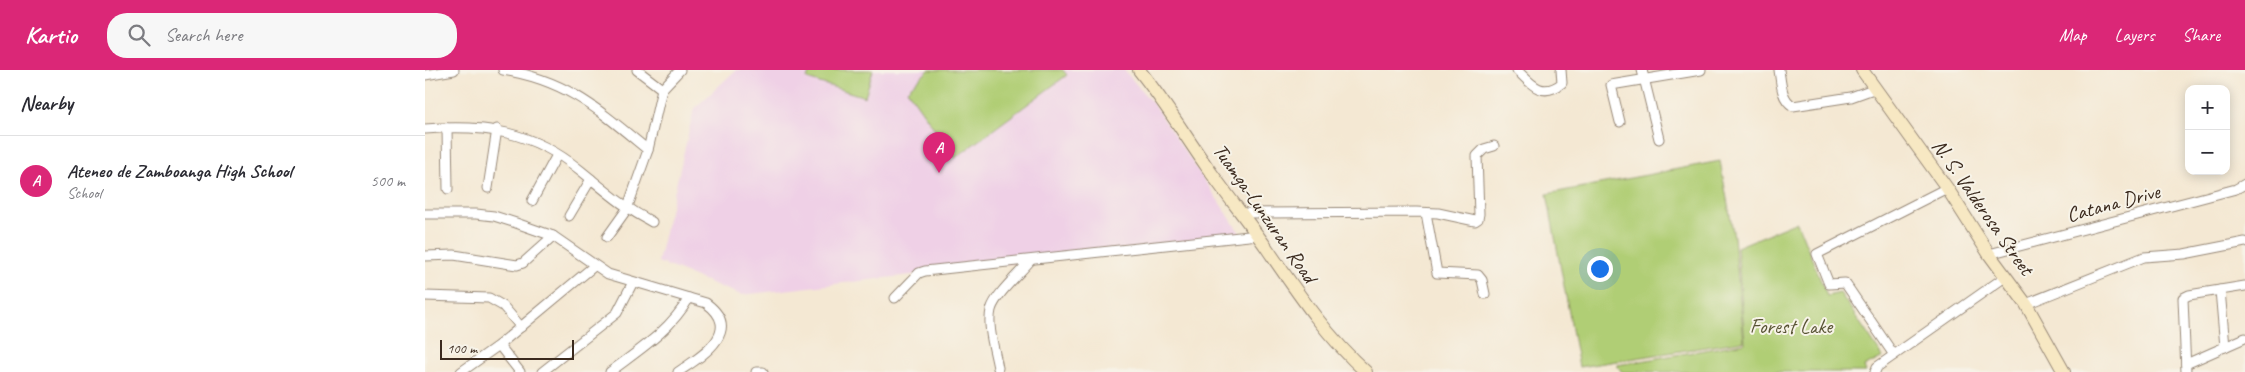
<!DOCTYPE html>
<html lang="en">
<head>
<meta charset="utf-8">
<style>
  :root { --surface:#fff; --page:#f7f7f7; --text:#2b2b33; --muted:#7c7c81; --line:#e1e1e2; --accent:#db2777 }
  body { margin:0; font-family:Caveat,sans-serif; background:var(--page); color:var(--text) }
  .controls { position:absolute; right:15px; top:15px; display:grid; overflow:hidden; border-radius:10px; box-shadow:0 2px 12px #0003 }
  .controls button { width:45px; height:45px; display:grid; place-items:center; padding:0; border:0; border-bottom:1px solid var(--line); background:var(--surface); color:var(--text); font:25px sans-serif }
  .scale { position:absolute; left:15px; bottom:12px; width:134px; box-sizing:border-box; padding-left:5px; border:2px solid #3b2a1e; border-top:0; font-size:14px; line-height:18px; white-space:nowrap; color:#3b2a1e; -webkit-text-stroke:4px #f7f3e8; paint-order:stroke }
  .you { position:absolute; left:1174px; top:198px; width:18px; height:18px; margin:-12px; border:4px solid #fff; border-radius:50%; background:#1a73e8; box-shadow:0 0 0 8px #1a73e833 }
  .badge { display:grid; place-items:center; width:32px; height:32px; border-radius:50%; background:var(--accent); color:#fff; font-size:16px; font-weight:700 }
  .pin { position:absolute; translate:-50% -41px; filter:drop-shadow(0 1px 2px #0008) }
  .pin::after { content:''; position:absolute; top:26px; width:18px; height:15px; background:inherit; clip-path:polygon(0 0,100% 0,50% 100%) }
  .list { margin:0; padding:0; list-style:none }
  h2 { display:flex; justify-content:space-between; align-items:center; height:65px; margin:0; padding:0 20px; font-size:21px }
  h2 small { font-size:16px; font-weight:400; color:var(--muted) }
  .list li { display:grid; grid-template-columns:32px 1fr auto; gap:15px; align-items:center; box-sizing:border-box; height:90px; padding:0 20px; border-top:1px solid var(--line) }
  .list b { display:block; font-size:19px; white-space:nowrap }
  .list p { margin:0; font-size:16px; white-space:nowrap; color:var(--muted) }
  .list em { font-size:16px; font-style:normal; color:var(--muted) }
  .icon { flex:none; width:28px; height:28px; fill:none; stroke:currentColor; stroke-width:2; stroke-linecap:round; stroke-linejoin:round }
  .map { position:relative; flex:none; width:1820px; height:302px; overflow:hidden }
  header { display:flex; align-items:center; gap:30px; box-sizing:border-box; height:70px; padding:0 25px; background:var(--accent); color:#fff }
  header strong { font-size:24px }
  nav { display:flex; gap:28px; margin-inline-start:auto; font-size:18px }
  .search { width:350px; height:45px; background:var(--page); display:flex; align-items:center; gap:12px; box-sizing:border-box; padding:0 18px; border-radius:20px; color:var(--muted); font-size:19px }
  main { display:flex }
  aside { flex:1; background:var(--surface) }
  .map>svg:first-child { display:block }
  .built { fill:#efd0e6 }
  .green { fill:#b0ce75; stroke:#767c4a }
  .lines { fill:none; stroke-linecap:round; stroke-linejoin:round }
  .street-casing { stroke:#988978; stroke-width:11 }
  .secondary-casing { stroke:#988978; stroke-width:14 }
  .street { stroke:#fff; stroke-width:9 }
  .secondary { stroke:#f7e8c3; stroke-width:12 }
  .labels { text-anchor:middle; stroke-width:4; stroke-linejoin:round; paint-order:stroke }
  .street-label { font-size:21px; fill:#3b2a1e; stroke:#f7f3e8 }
  .park-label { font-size:21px; fill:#585334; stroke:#f7f3e8 }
</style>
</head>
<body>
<header>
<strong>Kartio</strong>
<div class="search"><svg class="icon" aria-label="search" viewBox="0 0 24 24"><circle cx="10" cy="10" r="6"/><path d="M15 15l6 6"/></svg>Search here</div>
<nav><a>Map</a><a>Layers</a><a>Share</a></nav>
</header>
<main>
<aside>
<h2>Nearby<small></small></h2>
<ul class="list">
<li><span class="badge">A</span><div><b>Ateneo de Zamboanga High School</b><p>School</p></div><em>500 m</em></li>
</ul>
</aside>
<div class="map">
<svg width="1820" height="302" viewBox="0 0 1820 302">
  <rect width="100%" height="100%" fill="#f7f3e8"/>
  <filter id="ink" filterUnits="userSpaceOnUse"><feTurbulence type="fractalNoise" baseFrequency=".02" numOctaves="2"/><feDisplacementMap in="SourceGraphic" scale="10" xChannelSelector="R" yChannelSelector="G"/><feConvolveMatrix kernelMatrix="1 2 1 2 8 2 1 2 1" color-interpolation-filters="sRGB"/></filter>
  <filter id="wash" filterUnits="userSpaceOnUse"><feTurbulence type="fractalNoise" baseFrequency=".0096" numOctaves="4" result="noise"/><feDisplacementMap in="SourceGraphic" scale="20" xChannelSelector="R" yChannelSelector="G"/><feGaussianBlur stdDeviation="1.12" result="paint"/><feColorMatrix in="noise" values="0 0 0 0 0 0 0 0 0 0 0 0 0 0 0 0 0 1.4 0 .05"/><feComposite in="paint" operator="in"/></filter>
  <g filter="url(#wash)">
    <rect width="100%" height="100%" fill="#f4e8d3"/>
    <polygon class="built" points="311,0 699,0 728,34 817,166 316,225 233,192 269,39"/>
    <g class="green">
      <polygon points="385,0 448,0 440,27 382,9"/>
      <polygon points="504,0 638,0 642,5 530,88 482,20"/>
      <polygon points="1295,91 1309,167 1319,271 1154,297 1122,124"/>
      <polygon points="1372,152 1402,226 1415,223 1458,287 1439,297 1441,302 1197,302 1192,295 1320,273 1312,177"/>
    </g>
  </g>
  <g filter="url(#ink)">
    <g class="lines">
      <g class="street-casing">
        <g id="street">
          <path d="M78 0C142 10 174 40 223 80"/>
          <polyline points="212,0 237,19"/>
          <path d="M1092 0C1106 14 1117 29 1137 13L1136 0"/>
          <polyline points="1217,0 1234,69"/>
          <path d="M1354 0C1356 12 1356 29 1368 36L1426 27 1451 18"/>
          <polyline points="0,5 29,0"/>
          <polyline points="1195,52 1186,15 1276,0"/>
          <polyline points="22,58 23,119"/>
          <path d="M0 59C60 54 107 61 155 100 180 120 198 137 227 152"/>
          <polyline points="63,118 72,59"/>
          <polyline points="107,131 132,85"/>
          <polyline points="818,143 991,142 1013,143 1050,151 1053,149 1054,144 1052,86 1059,79 1069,76"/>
          <polyline points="1001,143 1012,203 1053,205 1057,210 1060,224"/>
          <path d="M0 144H51L69 146 91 153 128 166 183 204 281 233C319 261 277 286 253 302"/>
          <polyline points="144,146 166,109"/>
          <polyline points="182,167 202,139 223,80 237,19 255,0"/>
          <polyline points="1564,184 1811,119 1820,114"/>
          <polyline points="0,186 29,185 92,195 98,193 128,166"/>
          <polyline points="1795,220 1800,277"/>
          <polyline points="0,226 64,228 78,236 96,257"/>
          <polyline points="470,228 494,203 500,201 833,165"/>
          <polyline points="1601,234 1719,187 1759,184 1820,172"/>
          <polyline points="74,275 95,302"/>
          <polyline points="1469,285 1420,213 1404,214 1392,184 1522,118"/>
          <polyline points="1761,294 1820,268"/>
          <path d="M573 298C570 281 562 257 566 240 570 225 594 204 605 191"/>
          <polyline points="36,302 74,275 169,196"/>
          <polyline points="117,302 192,243 208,212"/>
          <path d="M185 302C214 280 245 261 264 228"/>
          <polyline points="331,302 338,302"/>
          <polyline points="1450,302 1452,297 1580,207"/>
          <polyline points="1761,302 1758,228 1764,225 1820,216"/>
        </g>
      </g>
      <g class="secondary-casing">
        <g id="secondary">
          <path d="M714 0C739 31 759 64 782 97 801 124 822 150 841 177 872 222 901 266 941 302"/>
          <polyline points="1437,0 1522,118 1564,184 1601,234 1639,302"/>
        </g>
      </g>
      <use href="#street" class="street"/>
      <use href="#secondary" class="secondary"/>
    </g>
  </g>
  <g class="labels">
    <g class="street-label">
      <text transform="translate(1688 133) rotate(-15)" y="7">Catana Drive</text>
      <text transform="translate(1558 137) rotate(55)" y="7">N. S. Valderosa Street</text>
      <text transform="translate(840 143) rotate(55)" y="7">Tuamga-Lunzuran Road</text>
    </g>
    <g class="park-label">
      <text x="1366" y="263">Forest Lake</text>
    </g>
  </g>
</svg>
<div class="controls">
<button>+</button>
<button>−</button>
</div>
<div class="scale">100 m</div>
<div class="you"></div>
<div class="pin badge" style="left:514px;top:103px">A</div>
</div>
</main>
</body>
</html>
